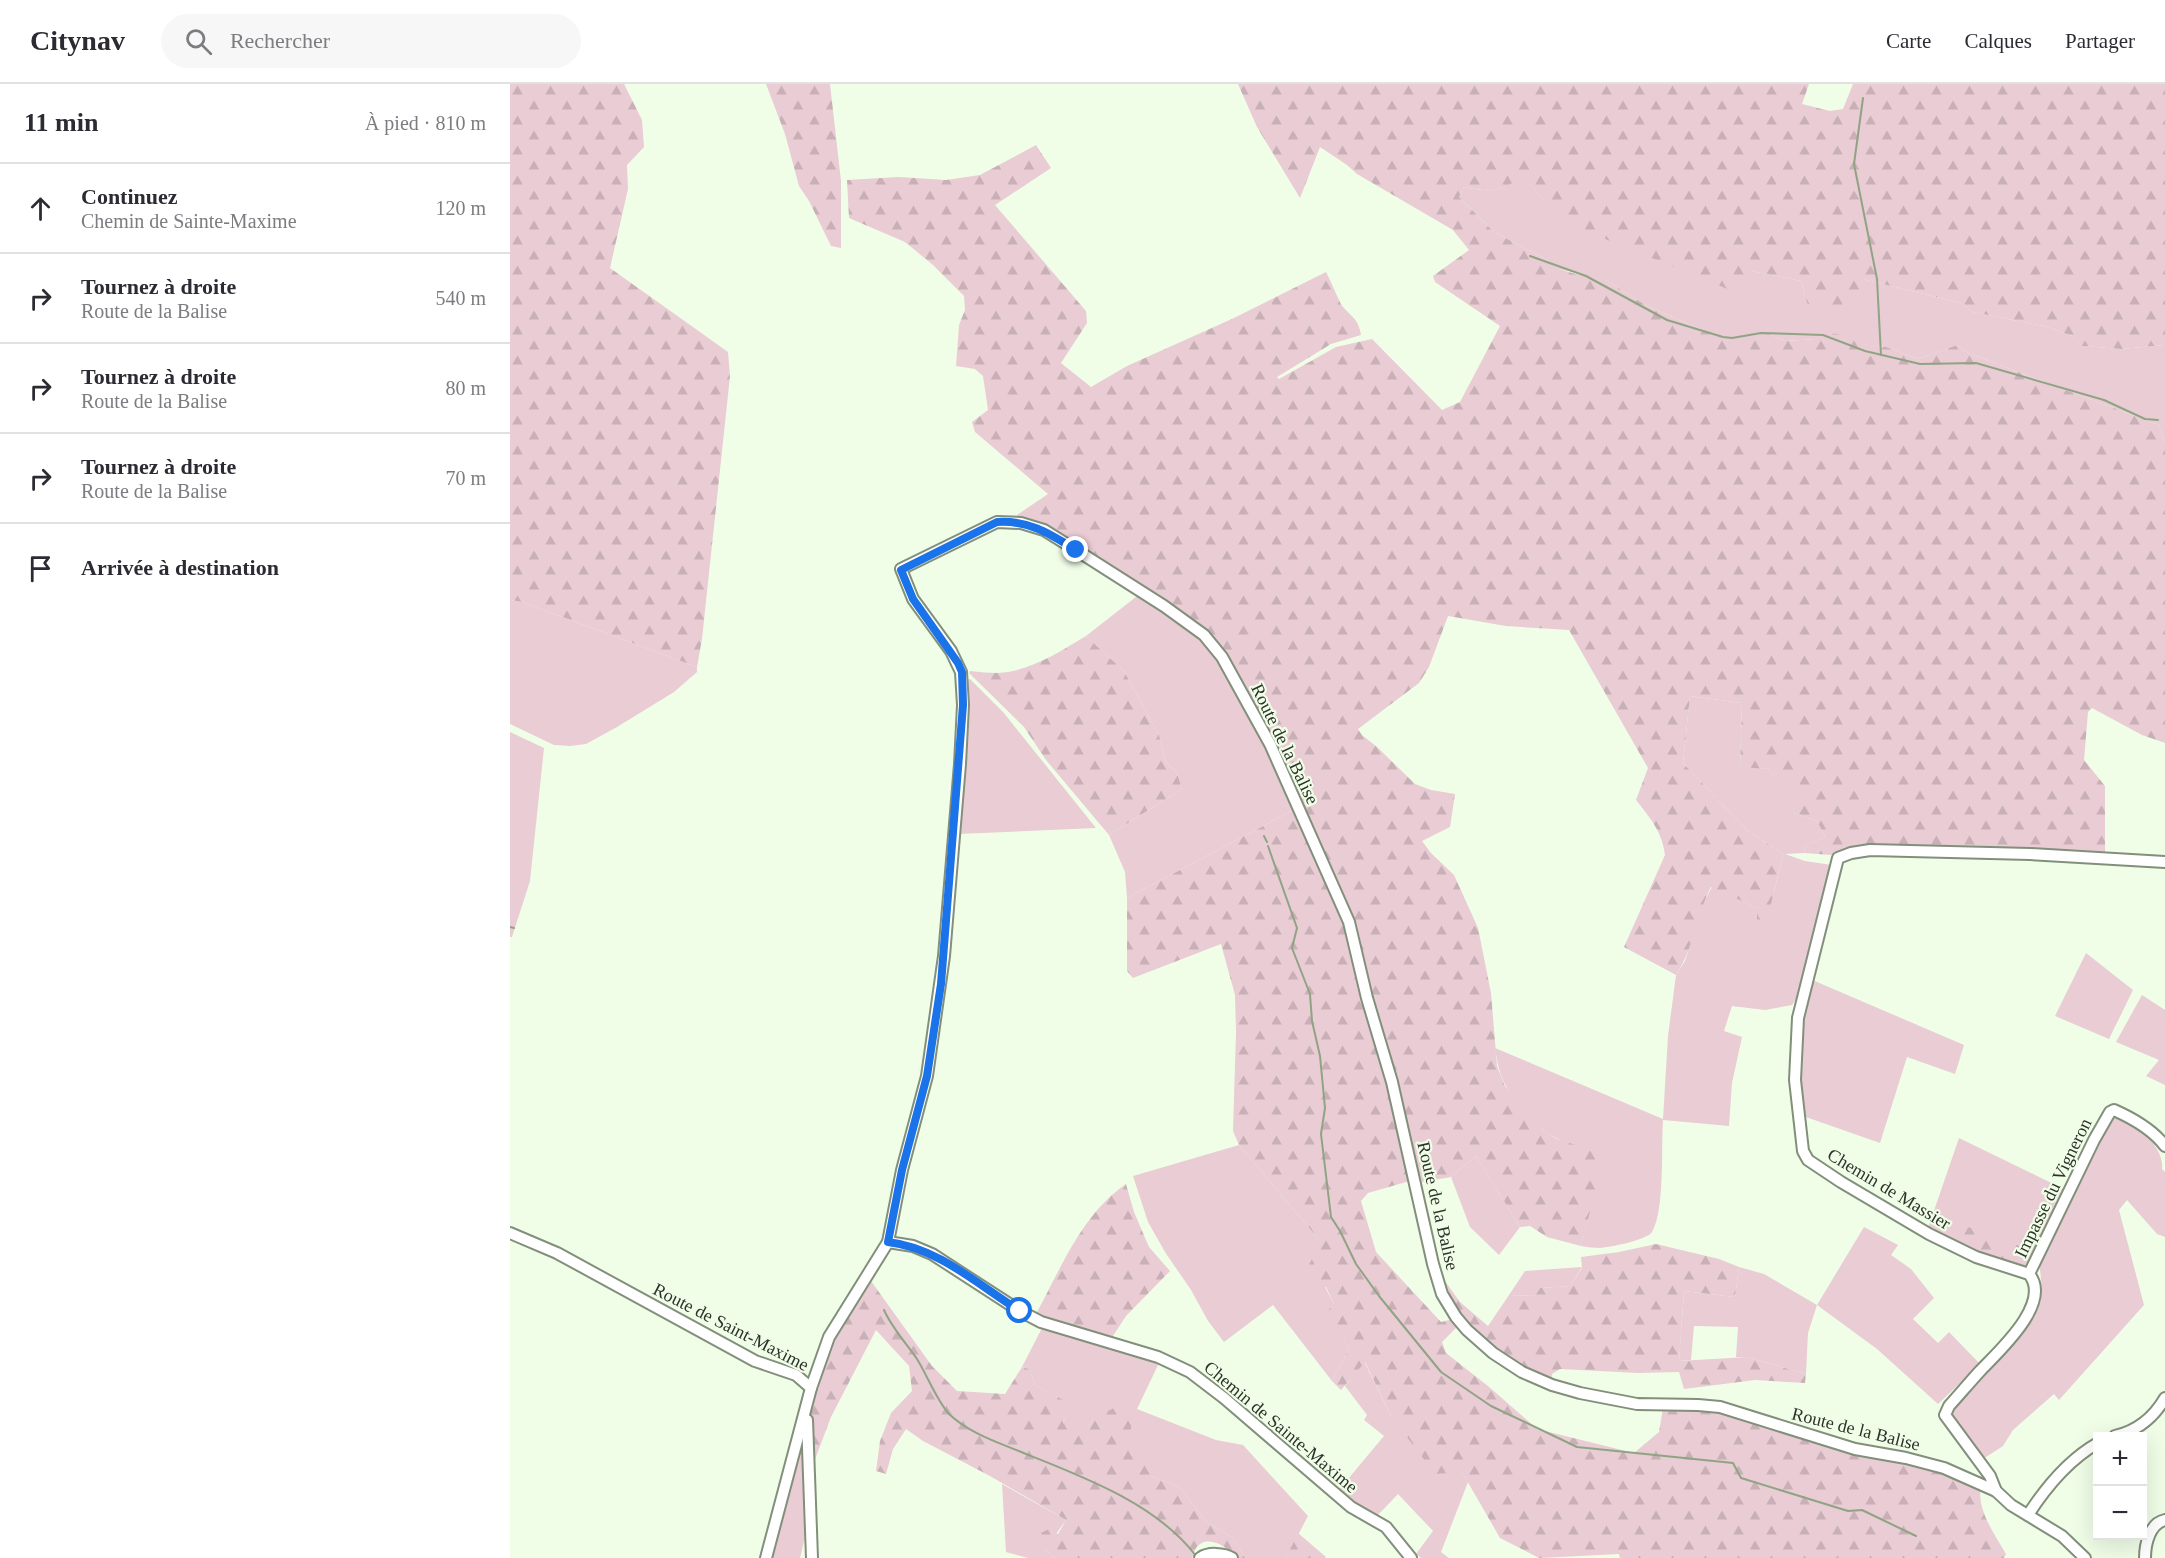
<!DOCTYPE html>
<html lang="fr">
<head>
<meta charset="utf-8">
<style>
  :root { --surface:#fff; --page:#f7f7f7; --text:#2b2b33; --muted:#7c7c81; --line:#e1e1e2 }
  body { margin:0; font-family:Georgia,serif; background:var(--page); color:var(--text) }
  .controls { position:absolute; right:18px; bottom:18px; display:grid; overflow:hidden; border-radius:0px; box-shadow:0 6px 24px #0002 }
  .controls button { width:54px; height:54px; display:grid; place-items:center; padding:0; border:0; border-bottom:2px solid var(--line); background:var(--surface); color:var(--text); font:30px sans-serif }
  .stop { position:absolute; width:18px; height:18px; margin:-14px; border:4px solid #1a73e8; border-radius:50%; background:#fff }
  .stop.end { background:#1a73e8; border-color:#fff; box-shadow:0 2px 6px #0008 }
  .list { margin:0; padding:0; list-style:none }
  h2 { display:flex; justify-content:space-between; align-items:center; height:78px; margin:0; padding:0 24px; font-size:26px }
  h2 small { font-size:20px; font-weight:400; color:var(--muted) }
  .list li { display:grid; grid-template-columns:39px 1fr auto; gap:18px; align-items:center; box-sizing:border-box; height:90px; padding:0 24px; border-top:2px solid var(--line) }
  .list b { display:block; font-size:22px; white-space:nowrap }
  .list p { margin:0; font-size:20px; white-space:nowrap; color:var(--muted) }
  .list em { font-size:20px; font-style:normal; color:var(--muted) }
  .icon { flex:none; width:33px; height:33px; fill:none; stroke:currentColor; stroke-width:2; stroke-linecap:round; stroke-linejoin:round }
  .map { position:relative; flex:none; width:1655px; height:1474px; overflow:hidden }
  header { display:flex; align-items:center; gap:36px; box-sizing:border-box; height:84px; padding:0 30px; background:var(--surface); border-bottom:2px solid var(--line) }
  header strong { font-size:28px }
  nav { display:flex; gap:33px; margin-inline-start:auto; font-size:21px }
  .search { width:420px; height:54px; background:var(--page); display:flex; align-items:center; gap:15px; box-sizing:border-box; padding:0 21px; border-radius:33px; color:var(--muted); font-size:22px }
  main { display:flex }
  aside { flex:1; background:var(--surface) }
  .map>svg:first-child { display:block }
  .green { fill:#e9ccd4 }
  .forest { fill:url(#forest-firs) }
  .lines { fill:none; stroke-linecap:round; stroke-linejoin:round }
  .stream { stroke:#90a485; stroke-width:2 }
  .minor-casing { stroke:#828f7b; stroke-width:14 }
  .minor { stroke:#fff; stroke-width:10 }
  .route { stroke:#1a73e8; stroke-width:8 }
  .labels { text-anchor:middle; stroke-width:4.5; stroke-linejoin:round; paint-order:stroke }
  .street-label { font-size:18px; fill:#2d322a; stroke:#f0fee8 }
</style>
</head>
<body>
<header>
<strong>Citynav</strong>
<div class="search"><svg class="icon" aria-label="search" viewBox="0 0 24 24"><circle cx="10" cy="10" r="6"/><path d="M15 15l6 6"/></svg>Rechercher</div>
<nav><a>Carte</a><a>Calques</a><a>Partager</a></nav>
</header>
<main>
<aside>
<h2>11 min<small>À pied · 810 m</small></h2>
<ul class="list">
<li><svg class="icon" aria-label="ahead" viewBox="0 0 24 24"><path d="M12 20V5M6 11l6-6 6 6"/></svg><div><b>Continuez</b><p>Chemin de Sainte-Maxime</p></div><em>120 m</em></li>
<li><svg class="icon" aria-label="right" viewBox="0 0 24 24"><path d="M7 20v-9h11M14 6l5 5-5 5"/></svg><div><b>Tournez à droite</b><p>Route de la Balise</p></div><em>540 m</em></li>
<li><svg class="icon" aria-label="right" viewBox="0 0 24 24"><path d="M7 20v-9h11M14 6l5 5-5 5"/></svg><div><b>Tournez à droite</b><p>Route de la Balise</p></div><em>80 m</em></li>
<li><svg class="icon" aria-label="right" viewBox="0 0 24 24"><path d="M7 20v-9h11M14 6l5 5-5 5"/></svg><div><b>Tournez à droite</b><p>Route de la Balise</p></div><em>70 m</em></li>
<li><svg class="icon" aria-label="arrive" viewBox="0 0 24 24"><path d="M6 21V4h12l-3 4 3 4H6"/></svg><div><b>Arrivée à destination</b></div></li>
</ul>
</aside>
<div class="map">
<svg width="1655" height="1474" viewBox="0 0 1655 1474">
  <defs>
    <pattern id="forest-firs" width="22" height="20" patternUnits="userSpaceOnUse" patternTransform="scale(1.5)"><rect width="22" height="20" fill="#e9ccd4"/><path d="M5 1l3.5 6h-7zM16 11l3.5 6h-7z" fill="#c8b0b6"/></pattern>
  </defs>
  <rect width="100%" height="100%" fill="#f0fee8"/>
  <g class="green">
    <path d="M1014 91 1034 117 1242 187 1291 197 1297 219 1352 195 1451 219 1463 228 1538 243 1562 252 1574 262 1611 265 1655 261V360L1649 341 1458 269 1447 261 1408 275 1376 263 1306 255 1275 257 1256 248 1218 254 1190 245 1137 222 1096 196 1049 185 1032 173 984 148 949 113 954 103C985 109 988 108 1014 91Z"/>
    <polygon points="631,509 690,552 706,569 761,669 783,726 617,814 615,788 599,751 672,705 667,689 656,678 649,651 614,587 576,552"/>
    <polygon points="0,516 12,518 187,583 187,588 164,608 107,643 76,660 60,662 44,661 0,640"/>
    <polygon points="460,595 493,628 586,744 448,750 456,596"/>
    <path d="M1180 612 1232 619 1230 682 1258 685 1285 712 1283 729 1307 737 1315 753 1294 763 1295 769 1275 770 1295 777 1322 781 1294 896 1288 912 1282 921 1255 926 1222 922 1214 947 1232 953 1222 999 1219 1042 1153 1036C1151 1062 1155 1127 1142 1148 1137 1156 1101 1163 1090 1164 1084 1164 1077 1163 1071 1162L1094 1071C1078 1065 1061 1061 1046 1054 1028 1046 1003 1018 995 1000 989 989 987 977 985 964L1153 1035 1158 952 1166 891 1175 877 1192 821 1202 803 1247 824 1248 843 1264 808 1273 770 1237 746 1173 679Z"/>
    <polygon points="0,648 34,664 20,797 2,853 0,853"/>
    <polygon points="1576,869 1623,906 1599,955 1545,932"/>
    <path d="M1300 895 1454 961 1445 990 1397 973 1370 1059 1293 1032C1290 984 1291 942 1300 895Z"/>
    <polygon points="1632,911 1655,926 1655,1001 1636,992 1649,976 1606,958"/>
    <path d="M1601 1032C1621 1035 1655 1061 1652 1085L1655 1088V1153L1647 1150 1617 1116 1609 1126 1634 1221 1549 1316 1544 1310 1503 1346 1493 1362 1473 1375 1441 1332 1443 1321 1513 1250 1523 1232 1532 1205 1529 1176Z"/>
    <polygon points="1449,1054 1556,1106 1522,1171 1506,1160 1444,1160 1418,1144"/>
    <polygon points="729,1061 811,1158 815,1203 824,1220 833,1254 839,1265 822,1297 763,1221 714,1258 698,1237 681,1206 655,1168 638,1138 623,1092"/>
    <polygon points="966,1072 1010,1143 989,1171 960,1143 941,1093"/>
    <polygon points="1354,1143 1388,1161 1381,1171 1401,1185 1424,1214 1403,1235 1428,1259 1439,1248 1470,1280 1428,1320 1367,1265 1307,1221 1298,1249 1296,1290 1237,1273 1226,1273 1228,1243 1184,1242 1181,1276 1169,1277 1174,1207 1225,1213 1229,1183 1254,1190 1307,1221"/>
    <polygon points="1072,1183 1060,1202 1030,1204 1025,1212 999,1211 1015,1187"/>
    <polygon points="532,1244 650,1277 627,1325 706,1356 733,1361 798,1432 776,1474 736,1474 723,1454 697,1438 669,1403 641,1392 618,1361 583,1335 573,1352 553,1340 560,1320 525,1301 519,1285 512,1283"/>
    <polygon points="854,1277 881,1332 952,1388 958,1398 931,1468 939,1474 911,1474 906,1470 923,1447 888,1410 866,1433 828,1407 874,1352 854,1336 857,1331 835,1302"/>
    <polygon points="295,1340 297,1445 290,1474 258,1474"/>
    <polygon points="492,1400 556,1436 535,1465 545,1474 518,1474 496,1468"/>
  </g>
  <g class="forest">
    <polygon points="0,0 114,0 132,36 134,63 117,81 118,105 100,184 218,268 220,292 192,555 187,583 12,518 0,516"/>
    <polygon points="256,0 320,0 331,97 331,164 321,162 299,117 289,102 275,50"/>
    <path d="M728 0H1299L1292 20 1320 27 1333 25 1343 0H1655V261L1611 265 1573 262 1562 252 1538 243 1463 228 1451 219 1352 195V209L1335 224 1301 222 1297 219 1291 197 1242 187C1236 198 1233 205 1220 206L1066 143 1034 117 1014 92C988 108 985 109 954 103L949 113 984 148 1032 173 1049 185 1069 191 1074 186 1096 196 1137 222 1190 245 1218 254 1256 248 1275 257 1306 255 1313 248 1333 251 1353 260 1376 263 1408 275 1447 261 1458 269 1649 341 1655 360V659L1632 651 1582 624 1578 628 1574 676 1595 702V770L1332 768 1321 771 1295 769 1294 763 1315 753 1307 737 1283 729 1284 712 1258 685 1230 683 1232 619 1180 612 1173 679 1237 746 1273 770 1257 837 1247 844V824L1201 803C1186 831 1184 864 1166 891L1114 863 1155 771C1152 747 1140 734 1126 716L1138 684 1059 546 996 542 938 532 919 583 909 599 848 645 852 651 867 663 905 700 921 706 945 710 940 743 912 757 921 769 944 791 968 844 981 909 987 982 995 1002 1020 1033 1033 1046 1045 1054 1095 1071 1071 1162 1037 1153 1020 1142 1010 1143 966 1072 941 1093 912 1098 910 1094 858 1109 851 1117 866 1168 931 1238 943 1235 946 1244 932 1258 936 1269 978 1302 1027 1345 1124 1369 1149 1348 1153 1324H1196L1418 1383 1471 1402C1466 1425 1485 1451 1496 1470L1494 1474H1110L1109 1470 1029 1474 990 1454 952 1388 925 1390 881 1332 855 1278 831 1306 822 1297 839 1265 833 1254 819 1249 812 1233 824 1220 816 1203 804 1206 793 1192 811 1158 729 1061 723 1047 726 948 725 911 711 860 623 894 617 887V814L783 726 823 811 832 807 790 722 691 545 509 435 507 431 538 410 465 348 462 338 478 326 473 292 465 285 446 282 449 241 455 226 454 212 423 181 395 158 339 134 337 96 389 93 436 96 470 91 526 61 541 84 485 121 576 227 577 239 551 279 581 303 617 282 724 234 816 188C821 197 829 218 833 223 842 233 849 236 851 251L821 260 767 293 769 295 826 263 862 255 932 326 950 318 990 242 925 198 923 192 959 166 943 146 847 90 837 81 810 63 790 114 747 43Z"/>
    <path d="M576 552 614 587 649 651 656 678 667 689 672 705 599 751 536 676 514 643 459 589 460 587C469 588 479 589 488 589 521 587 549 568 576 552Z"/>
    <path d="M616 1100 624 1128 639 1163 660 1187 616 1232 601 1255 537 1236 526 1230C551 1184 572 1130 616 1100Z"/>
    <polygon points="1458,1143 1506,1160 1522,1171 1516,1181 1509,1183 1444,1160"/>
    <path d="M1146 1160 1209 1175 1229 1183 1225 1213 1174 1207 1169 1277 1237 1273 1296 1290 1295 1299 1245 1296 1174 1305 1169 1288 1128 1289 1050 1285 1042 1290 1041 1298C997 1276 950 1248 932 1200L935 1197 950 1218 978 1242 999 1211 1025 1212 1030 1204 1060 1202 1072 1184 1071 1173 1109 1168Z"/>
    <path d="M361 1197 422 1282 447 1307 495 1310 512 1283 519 1285 525 1301 561 1320 553 1339 573 1351 583 1335 604 1324 623 1333 618 1361 646 1375 641 1392 669 1403 697 1438 723 1454 736 1474H725C719 1463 697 1449 686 1464 684 1467 684 1471 682 1474H545L535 1465 531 1449 539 1445 548 1450 556 1436 480 1392 413 1357 396 1345 383 1365 376 1390 366 1387 370 1357 381 1329 402 1307 399 1282 366 1246 321 1333 304 1378 300 1376V1330L303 1311 322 1258Z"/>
    <polygon points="788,1449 816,1473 815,1474 776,1474"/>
  </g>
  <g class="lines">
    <g class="stream">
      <polyline points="1353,14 1344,80 1367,195 1371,271"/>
      <polyline points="1020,172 1076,192 1157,236 1213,253 1222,254 1251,249 1313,251 1355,267 1410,280 1466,279 1594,316 1635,335 1648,336"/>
      <polyline points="754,752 757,758"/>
      <polyline points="758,762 787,844 782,864 800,910 802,937 810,972 815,1024 811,1050 821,1133 830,1147 846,1180 869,1212 931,1288 981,1322 1067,1363 1223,1379 1231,1394 1338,1427 1352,1426 1406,1452"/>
      <polyline points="0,843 4,844"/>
      <path d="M374 1226C382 1244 396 1259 407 1275 417 1291 427 1317 439 1330 460 1350 490 1359 516 1370 574 1393 648 1421 686 1472"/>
    </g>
    <g class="minor-casing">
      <g id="minor">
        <polyline points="0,1149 47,1169 245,1277 286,1291 301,1304 256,1474"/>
        <polyline points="378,1158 403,1162 422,1170 510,1227 531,1238 648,1273 680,1288 714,1314 841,1423 876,1443 901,1474"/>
        <path d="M1519 1190 1584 1056 1600 1028 1604 1026C1622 1034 1643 1046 1655 1062"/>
        <polyline points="301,1304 319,1253 378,1158 392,1086 417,992 434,872 450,680 453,621 451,588 441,567 403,515 391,485 487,438 511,439 534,446 566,466 654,522 694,551 712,573 760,660 839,838 857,914 882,998 923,1180 932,1210 946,1233 957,1246 983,1269 1012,1288 1042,1301 1070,1309 1127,1320 1188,1321 1210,1323 1345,1365 1396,1374 1434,1384 1486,1407"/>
        <polyline points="297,1336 302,1474"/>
        <path d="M1605 1352C1627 1347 1644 1333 1655 1314"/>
        <path d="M1518 1431C1536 1403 1558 1376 1588 1359"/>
        <path d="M690 1474C698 1468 714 1469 722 1474"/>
        <path d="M1575 1474 1552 1452 1501 1421 1486 1407 1480 1392 1435 1331 1439 1322C1449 1311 1459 1299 1470 1287 1488 1268 1543 1219 1519 1190L1466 1173 1419 1150 1331 1098 1298 1076 1293 1067 1285 996 1288 934 1328 774 1341 769 1360 766 1520 770 1655 778"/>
        <path d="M1635 1474C1635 1460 1640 1439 1655 1436"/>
      </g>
    </g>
    <use href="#minor" class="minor"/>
  </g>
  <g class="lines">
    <path class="route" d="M510 1227C468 1201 429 1164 378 1158L392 1086 417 992 431 900 453 621 452 588 448 579 403 515 391 486 487 438C519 436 540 450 566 466"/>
  </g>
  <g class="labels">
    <g class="street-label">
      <text transform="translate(775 660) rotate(64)" y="6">Route de la Balise</text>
      <text transform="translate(1543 1104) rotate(-64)" y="6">Impasse du Vigneron</text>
      <text transform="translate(1379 1105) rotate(31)" y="6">Chemin de Massier</text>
      <text transform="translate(928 1122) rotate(77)" y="6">Route de la Balise</text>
      <text transform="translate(221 1243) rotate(27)" y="6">Route de Saint-Maxime</text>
      <text transform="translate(771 1343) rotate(40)" y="6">Chemin de Sainte-Maxime</text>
      <text transform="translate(1346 1345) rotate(14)" y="6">Route de la Balise</text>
    </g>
  </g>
</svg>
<div class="controls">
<button>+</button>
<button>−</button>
</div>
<div class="stop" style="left:510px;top:1227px"></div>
<div class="stop end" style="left:566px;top:466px"></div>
</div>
</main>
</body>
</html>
